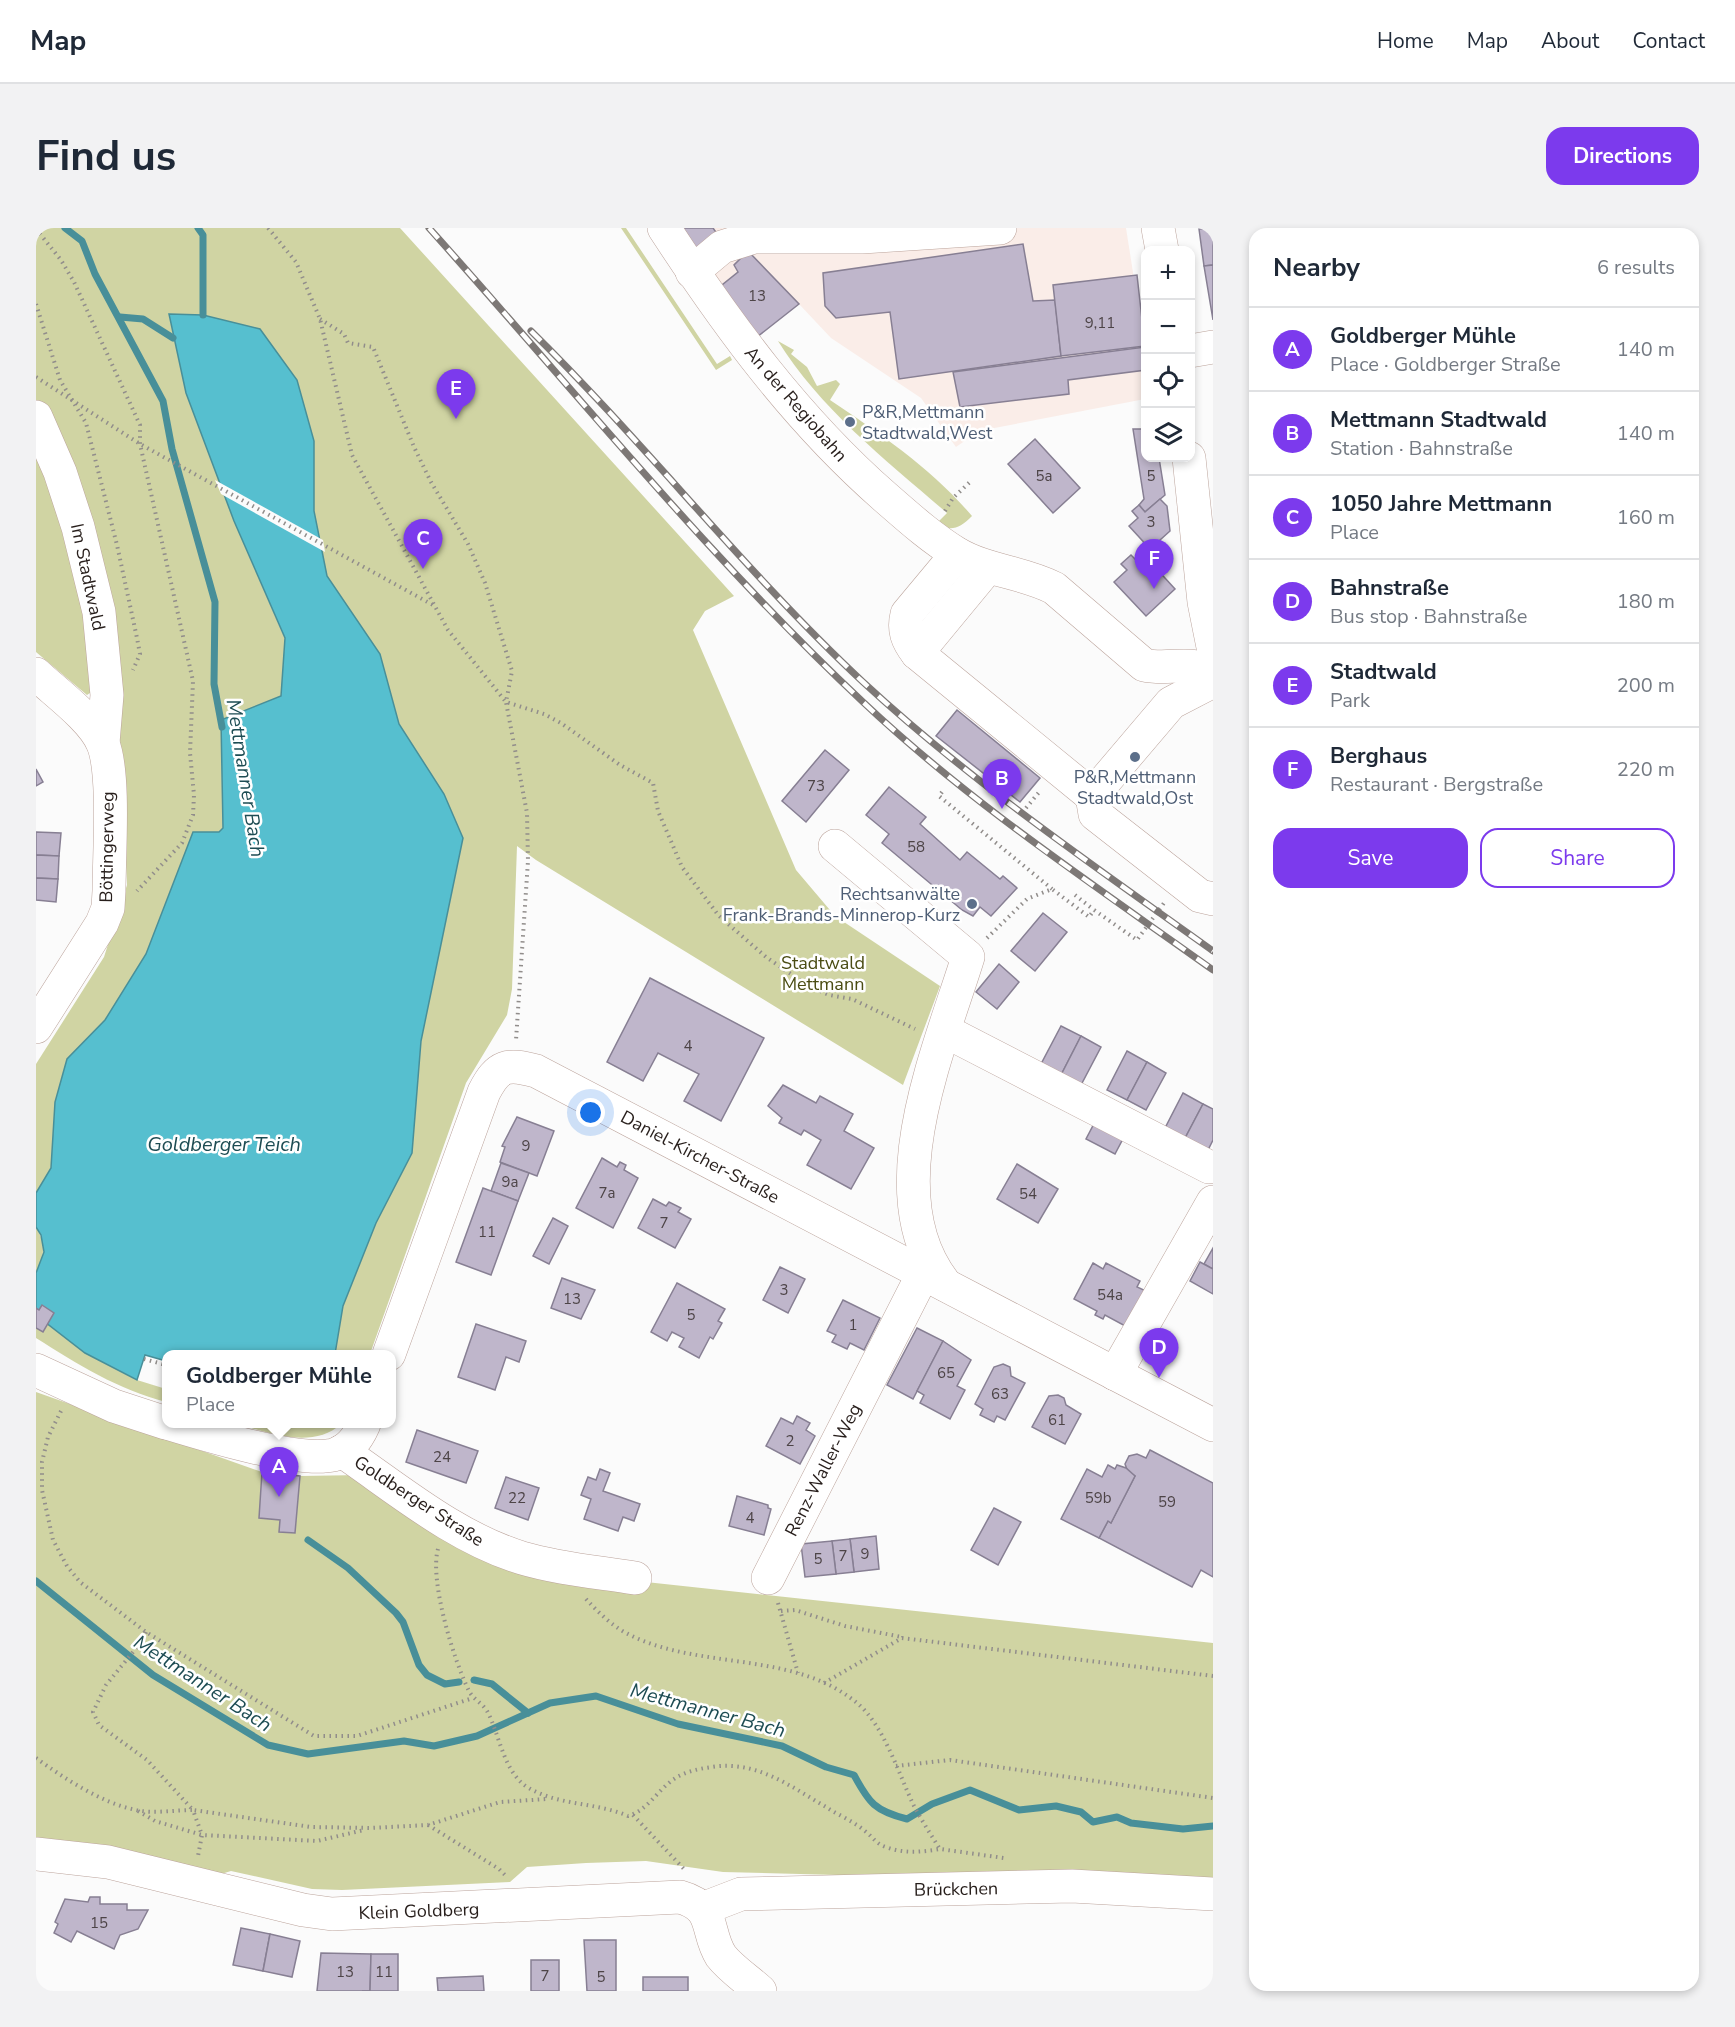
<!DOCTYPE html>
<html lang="en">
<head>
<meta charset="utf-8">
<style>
  :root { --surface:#fff; --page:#f2f2f3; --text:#1f2937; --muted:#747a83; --line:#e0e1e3; --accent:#7c3aed }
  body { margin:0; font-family:"Nunito Sans",sans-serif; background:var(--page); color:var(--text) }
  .controls { position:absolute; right:18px; top:18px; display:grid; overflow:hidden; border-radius:12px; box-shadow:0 3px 9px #0003 }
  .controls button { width:54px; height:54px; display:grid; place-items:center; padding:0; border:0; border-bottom:2px solid var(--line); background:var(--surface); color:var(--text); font:30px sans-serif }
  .you { position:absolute; left:555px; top:885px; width:21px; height:21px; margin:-15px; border:4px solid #fff; border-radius:50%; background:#1a73e8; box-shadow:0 0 0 9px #1a73e833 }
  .badge { display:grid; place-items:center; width:39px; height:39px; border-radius:50%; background:var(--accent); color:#fff; font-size:20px; font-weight:700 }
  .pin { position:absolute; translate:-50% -50px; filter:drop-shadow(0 2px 3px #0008) }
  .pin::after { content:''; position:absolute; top:32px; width:21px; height:18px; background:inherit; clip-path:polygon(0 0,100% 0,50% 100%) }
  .popup { position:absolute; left:126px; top:1122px; width:234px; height:78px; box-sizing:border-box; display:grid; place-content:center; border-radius:12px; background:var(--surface); filter:drop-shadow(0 2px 4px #0005); font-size:20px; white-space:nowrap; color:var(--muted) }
  .popup b { font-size:22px; color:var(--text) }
  .popup::after { content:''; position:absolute; left:50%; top:100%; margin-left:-12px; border:12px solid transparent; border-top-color:var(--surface) }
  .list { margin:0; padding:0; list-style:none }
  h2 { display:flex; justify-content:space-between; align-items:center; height:78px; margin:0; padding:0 24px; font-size:26px }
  h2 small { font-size:20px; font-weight:400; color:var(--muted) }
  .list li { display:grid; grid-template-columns:39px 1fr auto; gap:18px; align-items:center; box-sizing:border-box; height:84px; padding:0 24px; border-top:2px solid var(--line) }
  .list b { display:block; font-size:22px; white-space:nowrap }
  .list p { margin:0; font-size:20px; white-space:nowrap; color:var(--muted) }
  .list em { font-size:20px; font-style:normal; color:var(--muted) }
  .actions { display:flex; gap:12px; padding:18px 24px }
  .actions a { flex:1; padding:14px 0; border:2px solid var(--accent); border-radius:18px; text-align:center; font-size:21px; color:var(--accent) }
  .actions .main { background:var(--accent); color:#fff }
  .icon { flex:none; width:33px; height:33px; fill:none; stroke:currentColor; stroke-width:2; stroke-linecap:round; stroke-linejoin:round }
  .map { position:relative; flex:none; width:1177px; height:1763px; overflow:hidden; border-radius:18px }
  header { display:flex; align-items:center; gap:36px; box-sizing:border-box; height:84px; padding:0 30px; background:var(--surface); border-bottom:2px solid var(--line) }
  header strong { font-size:28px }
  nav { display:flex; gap:33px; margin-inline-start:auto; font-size:21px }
  .intro { display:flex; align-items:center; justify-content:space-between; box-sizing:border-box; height:144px; padding:0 36px }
  h1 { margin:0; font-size:42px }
  .button { padding:15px 27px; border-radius:18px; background:var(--accent); color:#fff; font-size:21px; font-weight:700 }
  main { display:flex; gap:36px; padding:0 36px }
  aside { flex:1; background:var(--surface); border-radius:18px; box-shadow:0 3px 9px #0003 }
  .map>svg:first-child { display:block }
  .built { fill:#faede8 }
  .green { fill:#d0d4a3 }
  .water { fill:#56bfcf; stroke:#488f99; stroke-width:1.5 }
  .pier { fill:#fbfbfb }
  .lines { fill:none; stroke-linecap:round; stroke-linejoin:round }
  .stream { stroke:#488f99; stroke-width:7 }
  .building { fill:#bfb6cb; stroke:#877f93; stroke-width:1.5 }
  .minor-casing { stroke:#bca49c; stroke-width:34 }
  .path { stroke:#918d8b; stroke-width:4; stroke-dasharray:1.5 4.5; stroke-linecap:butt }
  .minor { stroke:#fff; stroke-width:33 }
  .rail-casing { stroke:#7d7876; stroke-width:7 }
  .rail { stroke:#fff; stroke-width:4.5; stroke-dasharray:14; stroke-linecap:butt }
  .service-dot { fill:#5c6f8a; stroke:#fff; stroke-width:2 }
  .labels { text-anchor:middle; stroke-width:5; stroke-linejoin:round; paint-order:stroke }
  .number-label { font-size:15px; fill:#4d4447 }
  .street-label { font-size:18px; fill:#271e1b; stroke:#fff }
  .service-label { font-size:18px; fill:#4e5e75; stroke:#fff; text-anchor:start }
  .park-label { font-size:18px; fill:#4a4c13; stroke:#fff }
  .water-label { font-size:20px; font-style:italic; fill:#1d4c53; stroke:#fff }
</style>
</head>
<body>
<header>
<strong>Map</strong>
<nav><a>Home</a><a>Map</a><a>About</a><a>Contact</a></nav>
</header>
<div class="intro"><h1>Find us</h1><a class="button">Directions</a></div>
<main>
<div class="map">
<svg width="1177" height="1763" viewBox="0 0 1177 1763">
  <rect width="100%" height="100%" fill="#fbfbfb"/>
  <polygon class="built" points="640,0 1090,0 1109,120 1109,171 943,203 920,219 885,170 795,110 763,76 716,113"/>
  <g class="green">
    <polygon points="0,0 364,0 698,368 669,383 657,402 760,642 799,688 904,758 867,857 500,632 481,618 476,761 471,787 430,855 334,1126 299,1126 307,1078 340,995 376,925 385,813 427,610 408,566 363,496 343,426 291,348 278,283 278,213 133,87 150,165 198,293 249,411 245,469 185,492 187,600 184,604 157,604 110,726 69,792 31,831 19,874 15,940 0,965 0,836 68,729 91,657 86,542 0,178"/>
    <polygon points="585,0 590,0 681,136 694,128 696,132 680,142"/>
    <path d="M742 113 758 122 755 126 771 139 781 158 800 152 804 156 794 172C846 207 896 241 936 288 923 301 917 303 899 297L911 285C851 233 784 181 742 113Z"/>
    <polygon points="0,206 22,255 64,458 51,467 0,424"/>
    <path d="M0 999C10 1015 9 1029 0 1045Z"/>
    <path d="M0 1087 49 1125 101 1152 130 1161V1174C83 1162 41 1136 0 1110Z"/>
    <polygon points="0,1164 226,1244 244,1292 243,1304 259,1305 264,1248 326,1247 508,1343 1177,1415 1177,1657 687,1644 610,1633 550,1635 491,1639 474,1654 306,1662 276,1661 195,1643 185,1646 0,1610"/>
    <path d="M203 1196H305C278 1221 234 1206 203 1196Z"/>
  </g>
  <polygon class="water" points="133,86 167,87 224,101 261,152 278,213 278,283 291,348 344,426 363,496 408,566 427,610 385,813 376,925 340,995 307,1078 299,1126 130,1126 130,1133 109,1127 101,1152 49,1125 0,1087 0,1045 8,1024 5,1007 0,999 0,965 15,940 19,874 31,831 69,792 110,726 157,604 183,604 187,600 185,492 245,468 249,410 198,293 150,165"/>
  <polygon class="pier" points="179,252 287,312 289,324 185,266"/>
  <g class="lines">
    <g class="stream">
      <polyline points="29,0 46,13 59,46 127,173 136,221 179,374 178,456 186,499"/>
      <polyline points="162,0 167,7 167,87"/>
      <polyline points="84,89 107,91 137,110"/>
      <polyline points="272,1312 312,1340 360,1385 367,1394 383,1437 391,1447 409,1456 423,1454"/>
      <path d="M0 1353 117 1447 232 1517 272 1526 368 1513 398 1518 441 1508 514 1475 560 1468 642 1496 746 1518 790 1539 818 1547C833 1575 839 1583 871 1591L896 1576 934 1562 983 1582 1020 1578 1045 1584 1057 1594 1081 1589 1095 1595 1147 1601 1177 1598"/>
      <polyline points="438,1452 456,1456 492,1485"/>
    </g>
  </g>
  <g class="building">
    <polygon points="647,0 677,0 682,7 661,22"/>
    <polygon points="1177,0 1177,37 1168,38 1163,1"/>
    <polygon points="987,16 997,73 1019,72 1025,128 863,151 854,84 800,90 789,78 787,45"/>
    <polygon points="712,23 763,76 716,113 681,61 702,44 698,37"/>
    <polygon points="1177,37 1177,92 1168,38"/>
    <polygon points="1101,47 1109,118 1025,128 1017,57"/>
    <polygon points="1109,119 1110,142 1032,152 1033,166 924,179 917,144"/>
    <polygon points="1097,201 1110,201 1110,230 1123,230 1129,267 1109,284 1103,277 1108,271"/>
    <polygon points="999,211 1044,260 1017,285 972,236"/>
    <polygon points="1124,271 1131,278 1134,303 1114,321 1093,298 1102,290 1096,283 1103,277 1109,284"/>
    <polygon points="1095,327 1101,333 1108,327 1139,361 1110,388 1078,354 1091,342 1085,336"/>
    <polygon points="921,482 1004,550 984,574 900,508"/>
    <polygon points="789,522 813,542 770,594 746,573"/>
    <polygon points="0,541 7,554 0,558"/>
    <polygon points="853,559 890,589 884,596 924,632 931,624 964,651 967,648 981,660 955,688 944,679 937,688 926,682 846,615 853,606 830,587"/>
    <polygon points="0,604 25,605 23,628 0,627"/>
    <polygon points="0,627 23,628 22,651 0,650"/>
    <polygon points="0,650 22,651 20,674 0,672"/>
    <polygon points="1007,685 1031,704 999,743 975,723"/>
    <polygon points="963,736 983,754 961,781 940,764"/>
    <polygon points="614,750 728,810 685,893 648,873 663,846 622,825 607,853 571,834"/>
    <polygon points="1025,798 1045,808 1025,847 1005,836"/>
    <polygon points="1045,808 1065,819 1045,857 1025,847"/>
    <polygon points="1091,823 1111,834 1091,872 1071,862"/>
    <polygon points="1111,834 1130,845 1110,882 1091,872"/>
    <polygon points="747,857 780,875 784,868 817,886 808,903 838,920 815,961 771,937 785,912 768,902 765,907 743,895 746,890 732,878"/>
    <polygon points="1147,865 1167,876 1147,914 1127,904"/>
    <polygon points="1167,876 1177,881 1177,912 1170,926 1147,914"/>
    <polygon points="481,889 518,903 501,948 464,934 469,919 466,918"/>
    <polygon points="1061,890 1090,905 1079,926 1050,911"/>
    <polygon points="566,930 581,939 584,934 590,937 588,942 602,950 577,1000 540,980"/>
    <polygon points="465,935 493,945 482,973 455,963"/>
    <polygon points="981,936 1022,961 1002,995 961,971"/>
    <polygon points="447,960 482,973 455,1047 420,1034"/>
    <polygon points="617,971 630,978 633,974 645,980 642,984 655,991 639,1020 602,1000"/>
    <polygon points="517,990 532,998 513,1036 497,1028"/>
    <polygon points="1177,1020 1177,1041 1168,1036"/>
    <polygon points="1164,1034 1177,1041 1177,1066 1154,1053"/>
    <polygon points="1057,1035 1067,1041 1070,1035 1104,1053 1101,1059 1110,1063 1091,1099 1069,1087 1067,1091 1059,1087 1061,1083 1038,1071"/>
    <polygon points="744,1039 769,1051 752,1085 727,1072"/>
    <polygon points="526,1050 559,1062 545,1091 515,1080"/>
    <polygon points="641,1055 689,1081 682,1093 686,1095 677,1111 674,1109 663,1130 643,1119 648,1110 636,1104 631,1113 615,1104"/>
    <polygon points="807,1072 844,1090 828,1122 814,1115 811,1121 796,1114 800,1107 791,1103"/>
    <polygon points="6,1077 18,1085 7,1104 0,1100 0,1080 3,1082"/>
    <polygon points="440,1096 490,1113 483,1134 470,1129 459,1162 422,1149"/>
    <polygon points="881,1100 907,1113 877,1171 851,1157"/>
    <polygon points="907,1113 935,1132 921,1158 929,1162 914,1191 884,1175 888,1167 881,1163"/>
    <polygon points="967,1136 974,1139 975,1148 989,1155 969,1192 961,1188 958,1194 944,1187 947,1181 939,1176 958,1139"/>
    <polygon points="1022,1167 1028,1170 1030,1177 1045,1186 1029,1216 996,1199 1013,1168"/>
    <polygon points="761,1188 774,1195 770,1202 779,1208 764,1236 730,1218 745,1190 757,1196"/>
    <polygon points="381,1202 442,1223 430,1255 370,1234"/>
    <polygon points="1114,1222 1177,1255 1177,1349 1165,1342 1156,1359 1063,1310 1072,1293 1075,1295 1099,1248 1092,1244 1089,1236 1093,1228 1101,1226 1110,1230"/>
    <polygon points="1072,1237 1079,1241 1081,1237 1090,1240 1099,1248 1075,1295 1072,1293 1063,1310 1025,1291 1051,1241 1066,1249"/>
    <polygon points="564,1241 574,1245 567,1263 604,1276 598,1293 587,1289 582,1303 548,1291 555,1271 545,1267 552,1249 560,1252"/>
    <polygon points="226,1244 264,1248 259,1305 243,1304 244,1292 223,1290"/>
    <polygon points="470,1249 503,1260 492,1292 459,1280"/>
    <polygon points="701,1268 732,1277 732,1280 735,1281 728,1307 693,1298"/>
    <polygon points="958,1280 985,1294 962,1337 935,1322"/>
    <polygon points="840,1308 843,1341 818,1344 814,1311"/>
    <polygon points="814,1311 818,1344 800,1346 796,1313"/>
    <polygon points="796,1313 800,1346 769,1349 765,1316"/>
    <polygon points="54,1669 64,1669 64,1676 91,1676 91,1682 112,1682 102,1701 84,1707 78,1721 41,1703 35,1714 18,1705 22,1696 19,1694 29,1671 52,1674"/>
    <polygon points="205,1700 234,1706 227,1743 197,1737"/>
    <polygon points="234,1706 264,1713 256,1749 227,1743"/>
    <polygon points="548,1712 580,1712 580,1763 551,1763"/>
    <polygon points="285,1725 335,1726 334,1763 281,1763"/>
    <polygon points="335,1726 362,1726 362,1763 326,1763 334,1763"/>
    <rect x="495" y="1732" width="28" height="31"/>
    <polygon points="447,1748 448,1763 402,1763 401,1750"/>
    <rect x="607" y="1749" width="45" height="14"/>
  </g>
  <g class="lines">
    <g class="minor-casing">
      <g id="minor">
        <path d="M628 0C692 98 760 191 849 269 872 289 894 309 920 325 950 343 987 344 1018 360L1108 437C1133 443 1151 431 1177 445"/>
        <polyline points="1122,0 1126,22"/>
        <polyline points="656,44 686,19 718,9 826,9 964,0"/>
        <polyline points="1154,123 1177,119"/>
        <polyline points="0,189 24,244 42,299 63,384 71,467 67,515"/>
        <polyline points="1153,230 1168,374 1177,419"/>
        <path d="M921 326 871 386C867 402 871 412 881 425L1056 568"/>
        <polyline points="881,425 952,339"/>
        <path d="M0 446C19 464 57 491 67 516 79 545 73 628 73 663L72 680 66 695 0 799"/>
        <polyline points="1056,568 1135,475 1177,453"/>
        <polyline points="1056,568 1059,586 1164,668 1177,671"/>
        <path d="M799 618 932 729C903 823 838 969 910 1057"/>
        <polyline points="909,803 1173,939"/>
        <path d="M353 1126 448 864C462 837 471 835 500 843L1177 1197"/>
        <polyline points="0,1142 78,1178 130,1195"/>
        <polyline points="1079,1146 1177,974"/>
        <path d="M134 1196C170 1207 262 1235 297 1227 312 1223 322 1210 328 1196"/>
        <path d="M306 1223C363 1262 420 1310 486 1330 523 1341 562 1344 599 1350"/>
        <polyline points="732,1350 887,1046"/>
        <path d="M0 1626 72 1634 267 1682 296 1686 644 1669C681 1679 669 1703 685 1728 695 1741 712 1752 724 1763"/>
        <polyline points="666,1681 705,1666 1036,1658 1177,1666"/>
      </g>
    </g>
    <g class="path">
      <polyline points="232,0 260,34 284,91 316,227 412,402 470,474 508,486 525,495 584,537 617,555 622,583 646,639 683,688 730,729 771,757 793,767 816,771 879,801"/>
      <polyline points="0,1 25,32 38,54 104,197 104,216 157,453 154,525 158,567 157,587 146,615 101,663"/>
      <polyline points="0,76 24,152 50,195 81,317 101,410 104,426 97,442"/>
      <polyline points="284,91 308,106 312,115 337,119 378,219 395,254 432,316 449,355 476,443 470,474 491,585 492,633 480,812"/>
      <polyline points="0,149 104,216 397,377"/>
      <polyline points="909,283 917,270 936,252"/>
      <polyline points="906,564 903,568 1016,661"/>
      <polyline points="990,580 1004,563"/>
      <polyline points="1039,667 1058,682"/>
      <polyline points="951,710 991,671 1016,661 1053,689 1058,682 1101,712 1128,675"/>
      <polyline points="108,1131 130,1137"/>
      <polyline points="25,1183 12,1209 6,1234 6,1262 17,1312 31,1338 44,1354 110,1404 278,1508 321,1508 437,1470"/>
      <path d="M402 1321C393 1352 418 1433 433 1463 437 1471 446 1475 451 1483 464 1507 467 1543 491 1559 522 1578 560 1574 592 1588 610 1583 620 1565 634 1554 646 1544 661 1541 676 1539 720 1532 754 1558 790 1579 802 1587 817 1593 829 1603 837 1609 840 1616 850 1619 868 1626 886 1624 904 1621"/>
      <path d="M550 1371C563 1385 578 1400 596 1408 667 1442 758 1423 821 1475 848 1497 863 1547 878 1578 886 1593 895 1607 904 1621L968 1630"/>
      <polyline points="742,1375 762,1445"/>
      <polyline points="745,1383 759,1382 809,1398 866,1409"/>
      <polyline points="110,1404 106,1413 70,1457 57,1484 63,1497 111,1532 157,1582 275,1599 335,1600 392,1597 464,1574 511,1571"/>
      <polyline points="788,1455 866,1410 1177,1448"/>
      <path d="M0 1530C28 1550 65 1575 100 1582 117 1586 139 1582 157 1582L166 1607 162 1628"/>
      <polyline points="860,1538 914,1532 1177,1570"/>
      <polyline points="102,1583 119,1593 166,1607 281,1613 328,1602"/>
      <polyline points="597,1587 648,1641"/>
      <polyline points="392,1597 463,1641 471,1649"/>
    </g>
    <use href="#minor" class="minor"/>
    <g class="rail-casing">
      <g id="rail">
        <path d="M393 0C536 159 671 328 827 474 934 575 1058 657 1177 742"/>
        <path d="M495 103C610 216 709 344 827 454 935 554 1057 637 1177 723"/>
      </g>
    </g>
    <use href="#rail" class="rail"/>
  </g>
  <g class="service-dot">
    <circle cx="814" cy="194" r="6"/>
    <circle cx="1099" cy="529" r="6"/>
    <circle cx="936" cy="676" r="6"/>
  </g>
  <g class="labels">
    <g class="number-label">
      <text x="721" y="73">13</text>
      <text x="1064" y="100">9,11</text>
      <text x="1008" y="253">5a</text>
      <text x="1115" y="253">5</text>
      <text x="1115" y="299">3</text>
      <text x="780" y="563">73</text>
      <text x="880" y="624">58</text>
      <text x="652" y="823">4</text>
      <text x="490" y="923">9</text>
      <text x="474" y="959">9a</text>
      <text x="571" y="970">7a</text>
      <text x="992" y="971">54</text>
      <text x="628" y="1000">7</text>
      <text x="451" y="1009">11</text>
      <text x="748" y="1067">3</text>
      <text x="1074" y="1072">54a</text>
      <text x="536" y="1076">13</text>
      <text x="655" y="1092">5</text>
      <text x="817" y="1102">1</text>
      <text x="910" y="1150">65</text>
      <text x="964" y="1171">63</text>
      <text x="1021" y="1197">61</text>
      <text x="754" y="1218">2</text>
      <text x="406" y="1234">24</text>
      <text x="481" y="1275">22</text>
      <text x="1062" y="1275">59b</text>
      <text x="1131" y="1279">59</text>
      <text x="714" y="1295">4</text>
      <text x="829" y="1331">9</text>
      <text x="807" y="1333">7</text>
      <text x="782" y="1336">5</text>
      <text x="63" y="1700">15</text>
      <text x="309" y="1749">13</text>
      <text x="348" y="1749">11</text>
      <text x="509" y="1753">7</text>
      <text x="565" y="1754">5</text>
    </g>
    <g class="street-label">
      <text transform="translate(760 176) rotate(49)" y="6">An der Regiobahn</text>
      <text transform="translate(52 349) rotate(78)" y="6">Im Stadtwald</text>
      <text transform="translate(71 619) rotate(-89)" y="6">Böttingerweg</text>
      <text transform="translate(664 929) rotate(28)" y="6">Daniel-Kircher-Straße</text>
      <text transform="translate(787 1242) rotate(-63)" y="6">Renz-Waller-Weg</text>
      <text transform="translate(383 1273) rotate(33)" y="6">Goldberger Straße</text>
      <text transform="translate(920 1661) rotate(-1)" y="6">Brückchen</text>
      <text transform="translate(383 1683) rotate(-2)" y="6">Klein Goldberg</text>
    </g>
    <g class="service-label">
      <text x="826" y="190">P&amp;R,Mettmann<tspan x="826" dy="21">Stadtwald,West</tspan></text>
      <text x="1099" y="555" text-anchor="middle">P&amp;R,Mettmann<tspan x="1099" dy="21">Stadtwald,Ost</tspan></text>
      <text x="924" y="672" text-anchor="end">Rechtsanwälte<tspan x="924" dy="21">Frank-Brands-Minnerop-Kurz</tspan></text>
    </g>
    <g class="park-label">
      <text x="787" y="741">Stadtwald<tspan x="787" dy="21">Mettmann</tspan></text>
    </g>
    <g class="water-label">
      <text transform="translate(210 550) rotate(81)" y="7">Mettmanner Bach</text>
      <text x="188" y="923">Goldberger Teich</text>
      <text transform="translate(167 1455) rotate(33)" y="7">Mettmanner Bach</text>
      <text transform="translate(672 1482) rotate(15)" y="7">Mettmanner Bach</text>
    </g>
  </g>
</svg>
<div class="controls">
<button>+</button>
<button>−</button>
<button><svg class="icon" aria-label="locate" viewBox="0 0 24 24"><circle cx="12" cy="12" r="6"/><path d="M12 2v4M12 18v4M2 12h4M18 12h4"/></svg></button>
<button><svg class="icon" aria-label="layers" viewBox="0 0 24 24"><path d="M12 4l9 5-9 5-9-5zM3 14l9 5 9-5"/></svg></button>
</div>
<div class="you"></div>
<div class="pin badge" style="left:243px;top:1269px">A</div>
<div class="popup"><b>Goldberger Mühle</b>Place</div>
<div class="pin badge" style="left:966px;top:581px">B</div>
<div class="pin badge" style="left:387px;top:341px">C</div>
<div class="pin badge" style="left:1123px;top:1150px">D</div>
<div class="pin badge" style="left:420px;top:191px">E</div>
<div class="pin badge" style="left:1118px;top:361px">F</div>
</div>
<aside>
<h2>Nearby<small>6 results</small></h2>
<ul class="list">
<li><span class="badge">A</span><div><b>Goldberger Mühle</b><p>Place · Goldberger Straße</p></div><em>140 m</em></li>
<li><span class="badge">B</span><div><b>Mettmann Stadtwald</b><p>Station · Bahnstraße</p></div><em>140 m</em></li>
<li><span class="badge">C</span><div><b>1050 Jahre Mettmann</b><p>Place</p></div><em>160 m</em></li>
<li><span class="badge">D</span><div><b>Bahnstraße</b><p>Bus stop · Bahnstraße</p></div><em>180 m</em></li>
<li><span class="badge">E</span><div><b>Stadtwald</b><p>Park</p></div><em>200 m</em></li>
<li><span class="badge">F</span><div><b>Berghaus</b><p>Restaurant · Bergstraße</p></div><em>220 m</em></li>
</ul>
<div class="actions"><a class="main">Save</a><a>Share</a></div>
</aside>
</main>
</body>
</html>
